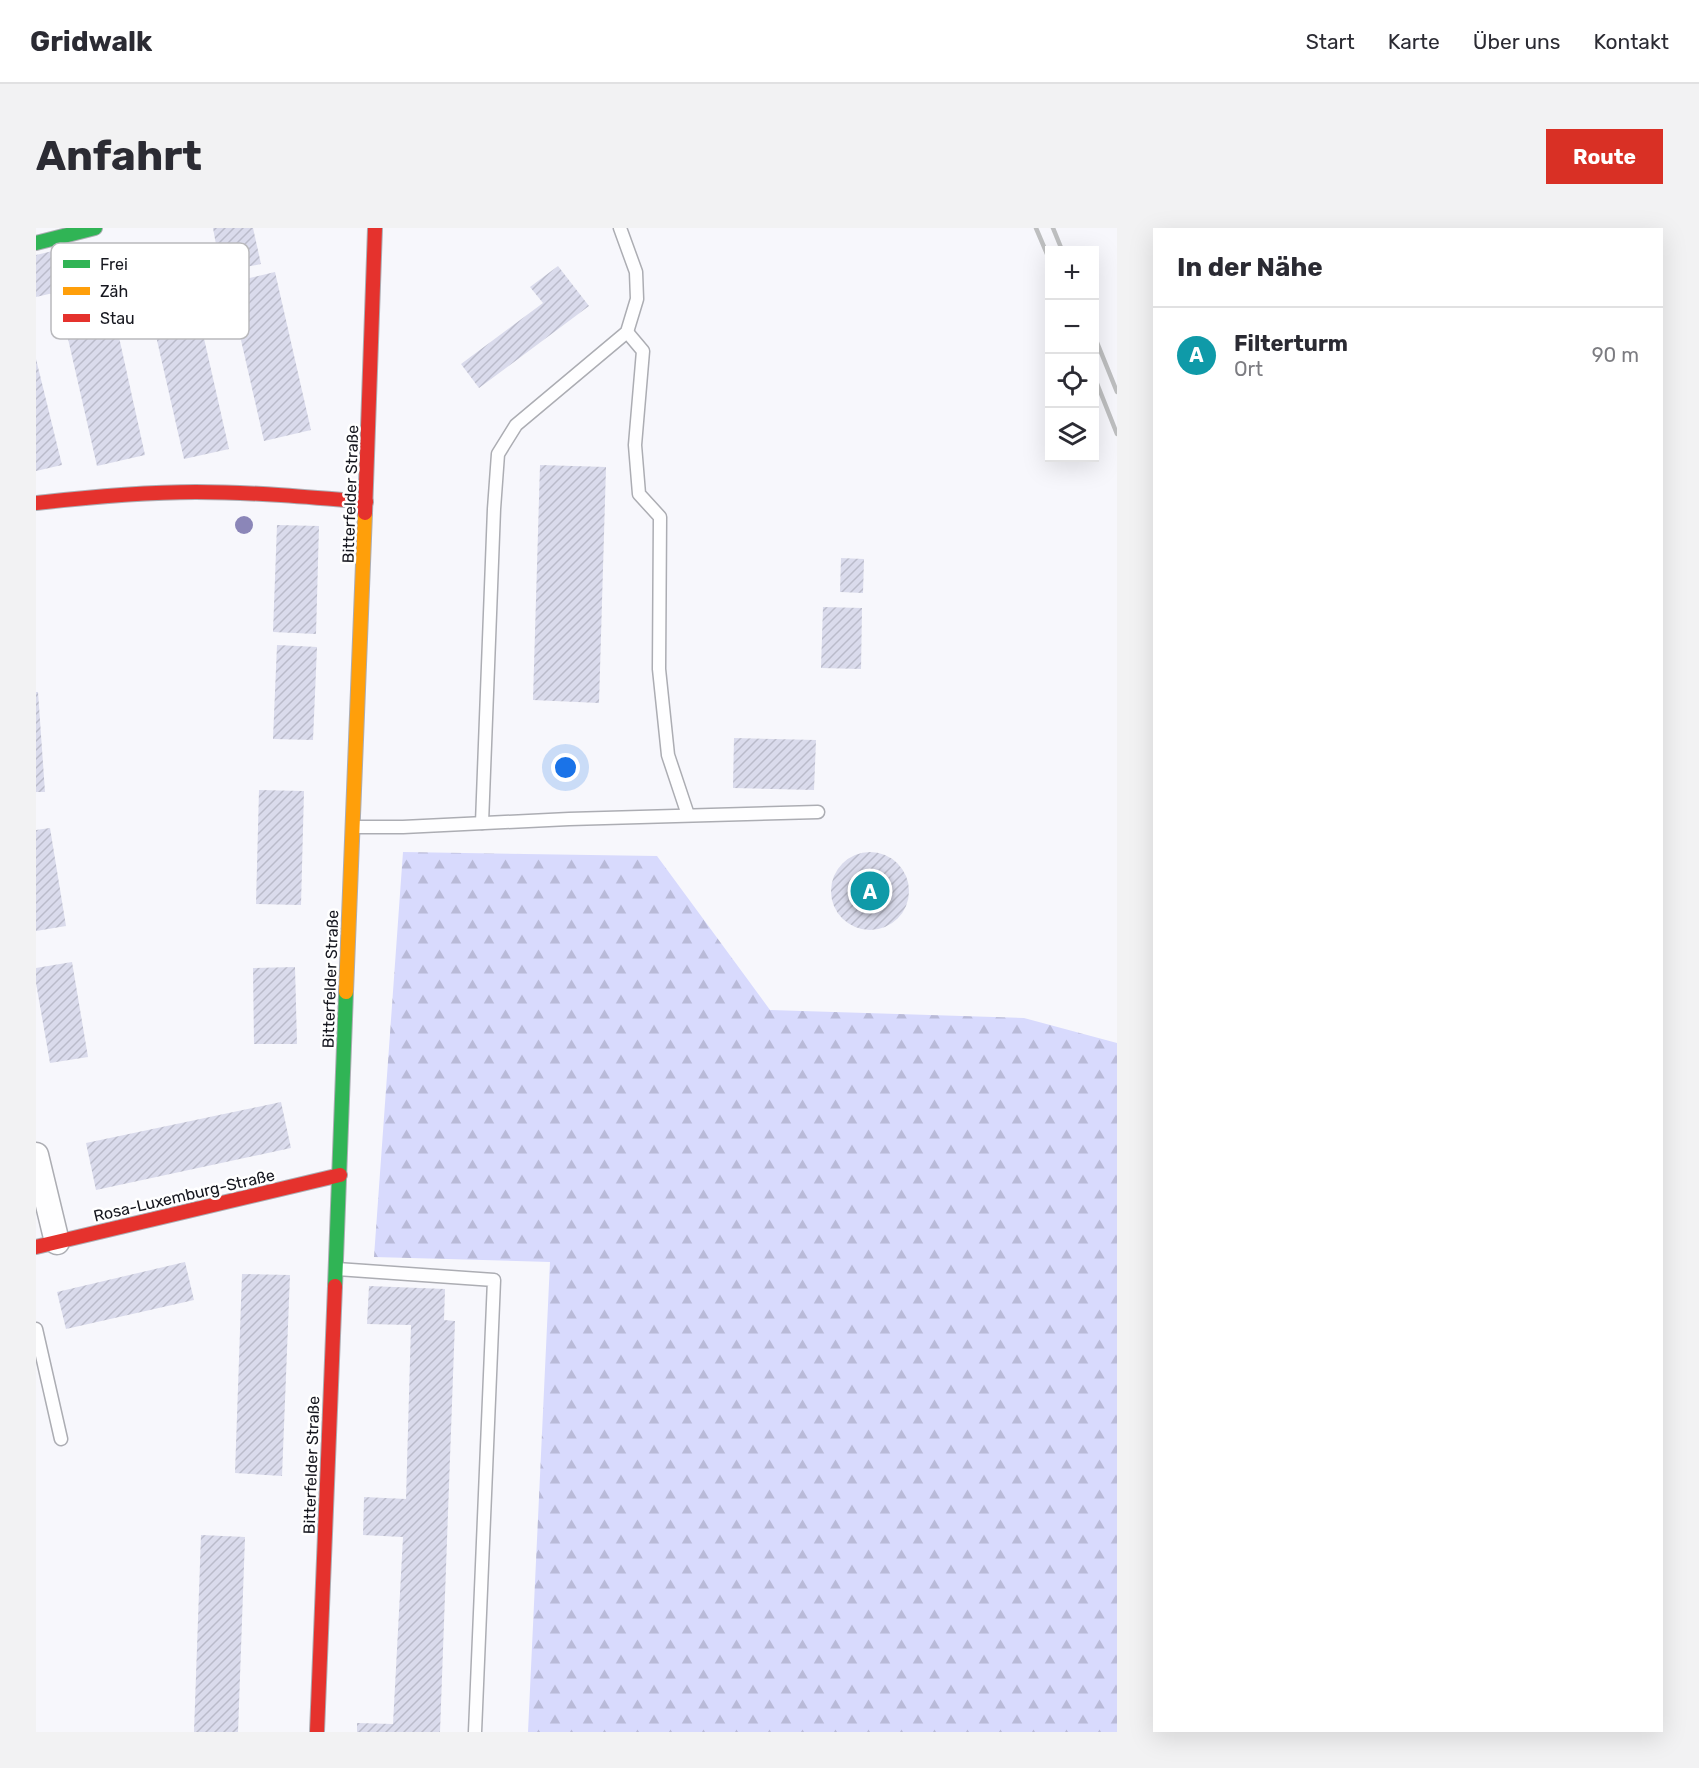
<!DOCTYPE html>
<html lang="de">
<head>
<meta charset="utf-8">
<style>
  :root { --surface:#fff; --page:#f2f2f3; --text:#2b2b33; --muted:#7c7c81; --line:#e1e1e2; --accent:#d93025 }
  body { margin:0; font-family:Rubik,sans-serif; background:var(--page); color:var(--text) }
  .controls { position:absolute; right:18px; top:18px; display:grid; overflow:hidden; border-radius:0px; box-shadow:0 6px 24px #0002 }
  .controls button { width:54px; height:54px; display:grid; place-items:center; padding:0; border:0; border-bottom:2px solid var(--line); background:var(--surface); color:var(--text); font:30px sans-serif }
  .you { position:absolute; left:530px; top:540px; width:21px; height:21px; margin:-15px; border:4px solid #fff; border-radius:50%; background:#1a73e8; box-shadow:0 0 0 9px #1a73e833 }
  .badge { display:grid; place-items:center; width:39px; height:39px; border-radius:50%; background:var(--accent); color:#fff; font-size:20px; font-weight:700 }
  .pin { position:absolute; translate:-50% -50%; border:3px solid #fff; box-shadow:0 2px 6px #0006 }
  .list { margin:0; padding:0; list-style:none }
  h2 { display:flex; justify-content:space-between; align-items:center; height:78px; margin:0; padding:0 24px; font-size:26px }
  h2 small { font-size:20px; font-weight:400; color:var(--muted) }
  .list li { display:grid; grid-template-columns:39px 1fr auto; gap:18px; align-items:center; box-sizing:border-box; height:96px; padding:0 24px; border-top:2px solid var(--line) }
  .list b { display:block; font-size:22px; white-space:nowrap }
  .list p { margin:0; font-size:20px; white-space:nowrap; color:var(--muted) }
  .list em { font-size:20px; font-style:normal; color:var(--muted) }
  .icon { flex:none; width:33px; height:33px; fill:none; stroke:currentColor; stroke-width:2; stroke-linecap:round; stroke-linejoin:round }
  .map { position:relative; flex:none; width:1081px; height:1504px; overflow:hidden; border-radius:0px }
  header { display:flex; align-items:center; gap:36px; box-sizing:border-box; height:84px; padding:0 30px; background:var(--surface); border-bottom:2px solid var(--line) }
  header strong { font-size:28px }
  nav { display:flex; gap:33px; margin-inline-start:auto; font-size:21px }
  .intro { display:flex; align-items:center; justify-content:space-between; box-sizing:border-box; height:144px; padding:0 36px }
  h1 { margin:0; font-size:42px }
  .button { padding:15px 27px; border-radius:0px; background:var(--accent); color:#fff; font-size:21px; font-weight:700 }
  main { display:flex; gap:36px; padding:0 36px }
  aside { flex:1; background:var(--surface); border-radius:0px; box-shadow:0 6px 24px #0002 }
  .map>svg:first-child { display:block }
  .forest { fill:url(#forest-firs) }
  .building { fill:url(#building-hatch) }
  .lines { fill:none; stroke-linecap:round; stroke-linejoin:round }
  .lane-casing { stroke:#acadb3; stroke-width:15 }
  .street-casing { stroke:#acadb3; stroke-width:27 }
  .fast-casing { stroke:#acadb3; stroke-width:16 }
  .slow-casing { stroke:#acadb3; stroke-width:16 }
  .jam-casing { stroke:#acadb3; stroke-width:16 }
  .lane { stroke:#fefeff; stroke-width:12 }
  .street { stroke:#fefeff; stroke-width:24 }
  .fast { stroke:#30b455; stroke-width:14 }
  .slow { stroke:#ff9f0a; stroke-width:14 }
  .jam { stroke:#e5322d; stroke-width:14 }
  .rail { stroke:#bebfc0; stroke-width:4.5 }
  .tree { fill:#8b86b8 }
  .labels { text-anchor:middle; stroke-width:5; stroke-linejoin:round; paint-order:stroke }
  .street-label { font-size:16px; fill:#16171f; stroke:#fff }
  .key { fill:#fff; stroke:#b9b9bc; stroke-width:1.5 }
  .key-label { font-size:16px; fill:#16171f }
</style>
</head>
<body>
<header>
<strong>Gridwalk</strong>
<nav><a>Start</a><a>Karte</a><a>Über uns</a><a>Kontakt</a></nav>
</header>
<div class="intro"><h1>Anfahrt</h1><a class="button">Route</a></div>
<main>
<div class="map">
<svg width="1081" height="1504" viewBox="0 0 1081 1504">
  <defs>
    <pattern id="forest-firs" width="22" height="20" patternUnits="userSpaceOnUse" patternTransform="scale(1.5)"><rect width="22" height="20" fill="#d8dafd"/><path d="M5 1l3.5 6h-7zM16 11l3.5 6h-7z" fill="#b9bad8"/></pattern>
    <pattern id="building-hatch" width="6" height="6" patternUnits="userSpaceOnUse" patternTransform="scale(1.5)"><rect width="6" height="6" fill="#dadbec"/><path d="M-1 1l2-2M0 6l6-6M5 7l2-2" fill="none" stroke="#babbca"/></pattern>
  </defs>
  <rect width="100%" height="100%" fill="#f7f7fc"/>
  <polygon class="forest" points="367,624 621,628 734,782 988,790 1081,815 1081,1504 492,1504 514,1034 338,1029"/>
  <g class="building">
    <polygon points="177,0 217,0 225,36 185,44"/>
    <polygon points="21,22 30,62 0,69 0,27"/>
    <polygon points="522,38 553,78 443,160 425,136 507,75 494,59"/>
    <polygon points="239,44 275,202 228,213 192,55"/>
    <polygon points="160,75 193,221 148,231 115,86"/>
    <polygon points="79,91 109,227 61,238 30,102"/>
    <polygon points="0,131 26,237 0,243"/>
    <polygon points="504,237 570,239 563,475 497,472"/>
    <polygon points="241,297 283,298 280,406 237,404"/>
    <polygon points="805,330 828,331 827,365 804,364"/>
    <polygon points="787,379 826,380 825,441 785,440"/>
    <polygon points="241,417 281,419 277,512 237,511"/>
    <polygon points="0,464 2,464 9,564 0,564"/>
    <polygon points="698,510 780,512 778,562 697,560"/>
    <polygon points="223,562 268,563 265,677 220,676"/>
    <polygon points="14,600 30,698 0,703 0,602"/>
    <circle cx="834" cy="663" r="39"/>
    <polygon points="36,734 52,829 14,835 0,755 0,740"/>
    <polygon points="259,739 261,816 218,816 217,740"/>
    <polygon points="245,874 255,920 60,962 50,915"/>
    <polygon points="149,1034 158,1072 30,1101 21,1064"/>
    <polygon points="206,1046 254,1047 246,1248 199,1245"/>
    <polygon points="333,1058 409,1061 408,1092 419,1093 404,1504 321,1504 321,1495 357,1496 367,1309 327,1307 328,1269 370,1271 375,1097 331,1096"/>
    <polygon points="165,1307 209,1309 202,1504 158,1504"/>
  </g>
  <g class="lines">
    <g class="lane-casing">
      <g id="lane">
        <polyline points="591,104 607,123 599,217 603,266 624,289 623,441 632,527 652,587"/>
        <polyline points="446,595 458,281 462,226 480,197 591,104 601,71 600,44 584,0"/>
        <polyline points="317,599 367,599 533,591 782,584"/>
        <polyline points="301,1041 458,1052 439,1504"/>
        <polyline points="0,1101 25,1211"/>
      </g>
    </g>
    <g class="street-casing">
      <polyline id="street" points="0,927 21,1014"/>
    </g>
    <g class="fast-casing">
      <g id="fast">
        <polyline points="0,15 59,0"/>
        <polyline points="299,1058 310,764"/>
      </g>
    </g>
    <g class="slow-casing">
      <polyline id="slow" points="310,764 329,285"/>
    </g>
    <g class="jam-casing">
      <g id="jam">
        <path d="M0 275C53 269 107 264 160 264 217 264 274 269 330 274"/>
        <polyline points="329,285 339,0"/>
        <polyline points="0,1019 304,947"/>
        <polyline points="281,1504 299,1058"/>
      </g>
    </g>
    <use href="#lane" class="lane"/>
    <use href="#street" class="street"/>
    <use href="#fast" class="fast"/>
    <use href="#slow" class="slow"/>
    <use href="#jam" class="jam"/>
    <g class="rail">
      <polyline points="1000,0 1014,33"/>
      <polyline points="1017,0 1026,22"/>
      <polyline points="1058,107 1081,164"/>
      <polyline points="1058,148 1081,206"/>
    </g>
  </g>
  <circle class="tree" cx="208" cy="297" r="9"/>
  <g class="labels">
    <g class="street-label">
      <text transform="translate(314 266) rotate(-88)" y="6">Bitterfelder Straße</text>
      <text transform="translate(294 751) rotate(-88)" y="6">Bitterfelder Straße</text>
      <text transform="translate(148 967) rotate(-13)" y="6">Rosa-Luxemburg-Straße</text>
      <text transform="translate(275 1237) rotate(-88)" y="6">Bitterfelder Straße</text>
    </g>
  </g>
  <rect x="15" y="15" width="198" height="96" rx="9" class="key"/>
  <rect x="27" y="32" width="27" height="8" fill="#30b455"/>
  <rect x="27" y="59" width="27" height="8" fill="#ff9f0a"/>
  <rect x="27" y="86" width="27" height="8" fill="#e5322d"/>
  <g class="key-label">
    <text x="64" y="42">Frei</text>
    <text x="64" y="69">Zäh</text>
    <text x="64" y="96">Stau</text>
  </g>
</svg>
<div class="controls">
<button>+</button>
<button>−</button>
<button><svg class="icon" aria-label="locate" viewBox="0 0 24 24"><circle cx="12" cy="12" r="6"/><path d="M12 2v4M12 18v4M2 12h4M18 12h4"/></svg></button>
<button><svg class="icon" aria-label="layers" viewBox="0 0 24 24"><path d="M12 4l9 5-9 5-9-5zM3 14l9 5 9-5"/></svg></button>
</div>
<div class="you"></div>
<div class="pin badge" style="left:834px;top:663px;background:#0f9aa8">A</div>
</div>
<aside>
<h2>In der Nähe<small></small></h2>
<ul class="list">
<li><span class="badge" style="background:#0f9aa8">A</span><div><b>Filterturm</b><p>Ort</p></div><em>90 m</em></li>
</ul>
</aside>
</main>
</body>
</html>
